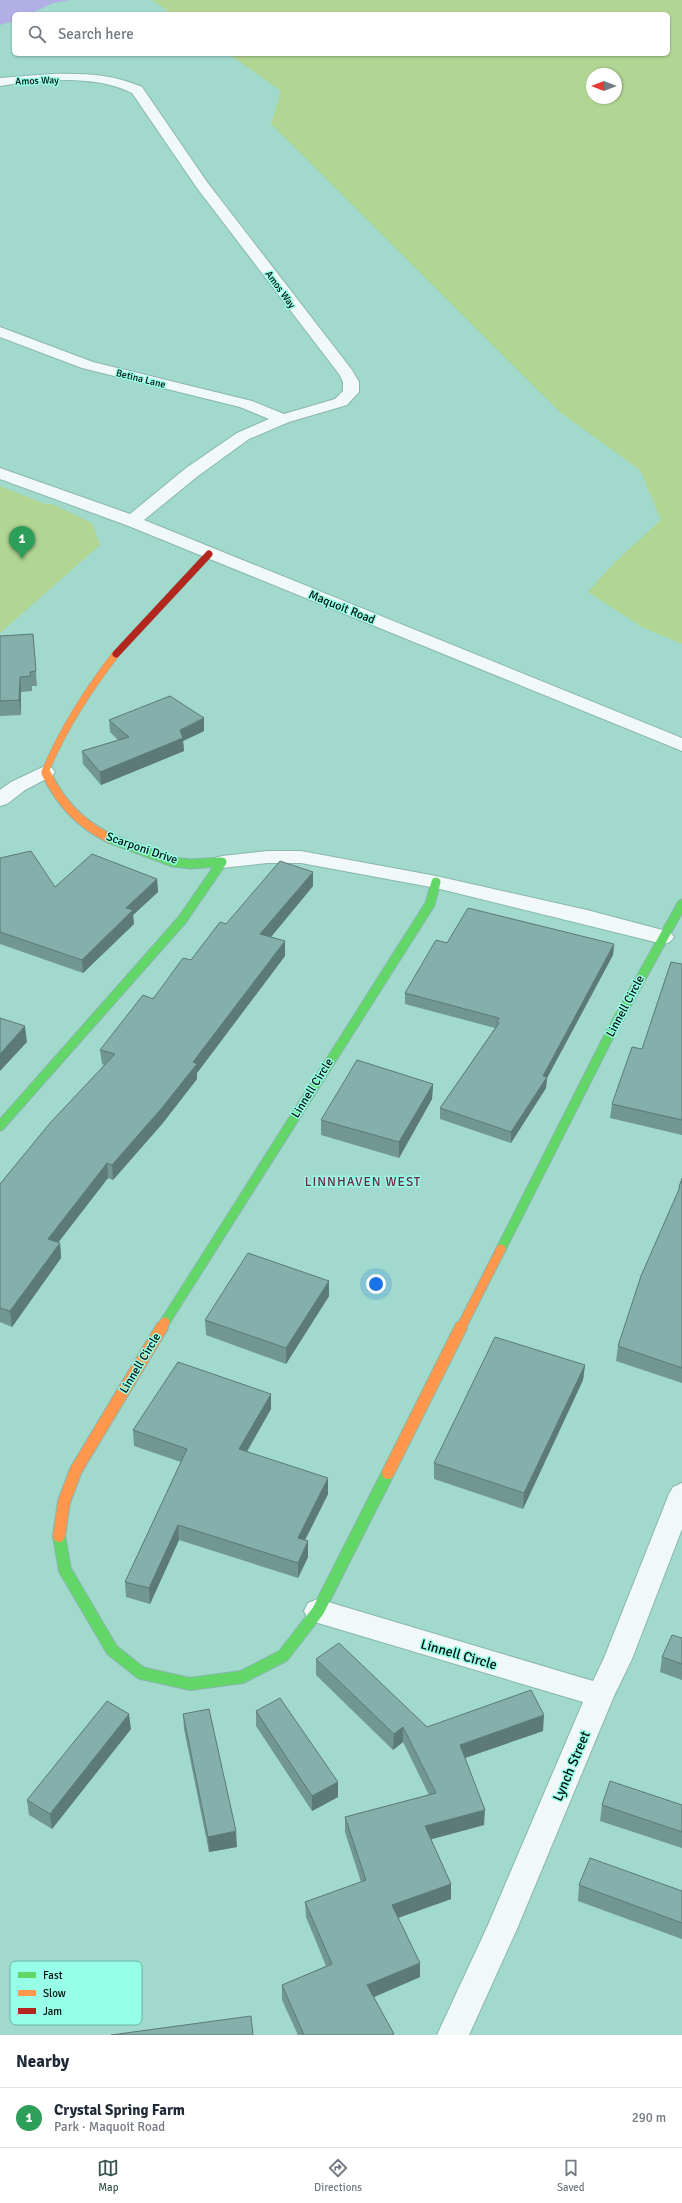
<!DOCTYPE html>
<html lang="en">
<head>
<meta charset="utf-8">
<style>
  :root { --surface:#fff; --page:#f2f2f3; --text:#1f2937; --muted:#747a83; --line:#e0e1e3; --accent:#38564f }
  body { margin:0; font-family:Signika,sans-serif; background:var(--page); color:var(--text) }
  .compass { position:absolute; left:586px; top:68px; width:36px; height:36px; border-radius:50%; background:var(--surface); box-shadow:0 1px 3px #0004; rotate:270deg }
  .you { position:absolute; left:376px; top:1284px; width:14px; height:14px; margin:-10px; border:3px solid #fff; border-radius:50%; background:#1a73e8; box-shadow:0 0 0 6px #1a73e833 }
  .badge { display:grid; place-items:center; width:26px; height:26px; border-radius:50%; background:var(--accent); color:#fff; font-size:13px; font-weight:700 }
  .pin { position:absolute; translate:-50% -33px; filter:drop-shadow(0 1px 2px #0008) }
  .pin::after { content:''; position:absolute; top:21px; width:14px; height:12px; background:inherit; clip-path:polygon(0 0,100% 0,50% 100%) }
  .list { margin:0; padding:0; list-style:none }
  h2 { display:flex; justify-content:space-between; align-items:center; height:52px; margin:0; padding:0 16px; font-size:17px }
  h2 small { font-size:13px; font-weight:400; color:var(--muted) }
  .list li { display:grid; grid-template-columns:26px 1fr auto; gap:12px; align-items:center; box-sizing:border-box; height:60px; padding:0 16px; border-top:1px solid var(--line) }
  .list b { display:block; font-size:15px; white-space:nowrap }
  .list p { margin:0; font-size:13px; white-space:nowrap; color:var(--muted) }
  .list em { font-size:13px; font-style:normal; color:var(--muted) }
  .icon { flex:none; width:22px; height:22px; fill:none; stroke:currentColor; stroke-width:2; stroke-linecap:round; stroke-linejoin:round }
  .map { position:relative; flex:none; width:682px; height:2035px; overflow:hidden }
  .search { position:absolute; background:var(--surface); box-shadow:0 1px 3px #0004; left:12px; right:12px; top:12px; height:44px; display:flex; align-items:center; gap:10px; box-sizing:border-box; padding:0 14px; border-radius:6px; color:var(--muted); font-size:15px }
  .sheet { height:112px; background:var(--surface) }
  nav { display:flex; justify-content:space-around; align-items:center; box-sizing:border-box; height:56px; border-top:1px solid var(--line); background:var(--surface); font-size:11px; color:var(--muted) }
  nav a { display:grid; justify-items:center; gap:2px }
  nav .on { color:var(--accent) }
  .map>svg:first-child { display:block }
  .green { fill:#b1d593; fill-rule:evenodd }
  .water { fill:#b1afe6 }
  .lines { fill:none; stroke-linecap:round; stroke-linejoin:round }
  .street-casing { stroke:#89b6ad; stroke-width:2 }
  .fast-far1-casing { stroke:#89b6ad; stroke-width:11 }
  .fast-casing { stroke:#89b6ad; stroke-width:14 }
  .slow-far2-casing { stroke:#89b6ad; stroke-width:8 }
  .slow-far1-casing { stroke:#89b6ad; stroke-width:11 }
  .slow-casing { stroke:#89b6ad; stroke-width:14 }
  .jam-casing { stroke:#89b6ad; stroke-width:8 }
  .street { fill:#f1f9f8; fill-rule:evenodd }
  .fast-far1 { stroke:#63d668; stroke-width:9 }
  .fast { stroke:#63d668; stroke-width:12 }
  .slow-far2 { stroke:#ff974d; stroke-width:7 }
  .slow-far1 { stroke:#ff974d; stroke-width:9 }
  .slow { stroke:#ff974d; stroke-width:12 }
  .jam { stroke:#b3261e; stroke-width:7 }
  .wall { fill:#729692 }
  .shaded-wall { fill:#5c7a77 }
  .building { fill:#84afaa; stroke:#5c7a77 }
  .labels { text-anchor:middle; stroke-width:3; stroke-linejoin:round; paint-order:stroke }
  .far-street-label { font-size:10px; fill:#000f0b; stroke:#97fee7 }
  .street-label { font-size:12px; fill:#000f0b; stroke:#97fee7 }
  .neighbourhood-label { font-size:13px; letter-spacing:1px; fill:#6c2944; stroke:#97fee7 }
  .near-street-label { font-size:14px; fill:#000f0b; stroke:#97fee7 }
  .key { fill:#97fee7; stroke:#6ab6a5; stroke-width:1 }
  .key-label { font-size:11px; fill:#000f0b }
</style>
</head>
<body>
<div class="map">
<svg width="682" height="2035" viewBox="0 0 682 2035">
  <rect width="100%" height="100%" fill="#a1d9cd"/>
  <g class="green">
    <path d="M152 0H682V644L642 627 588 592 615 562 661 520 640 470 561 413 271 124 281 91 229 54H668V14H172ZM592 74H616V98H592Z"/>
    <polygon points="0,486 45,504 52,504 92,523 100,545 0,633"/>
  </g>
  <polygon class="water" points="0,0 70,0 53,3 30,14 14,14 14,21 0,25"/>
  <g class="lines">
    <g class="street-casing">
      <g id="street">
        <path d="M51 74C82 73 113 74 142 87L207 182 352 370 359 382V392L347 405 289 422 249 439 198 476 144 520 682 738V751L126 525 0 479V468L130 514 186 468 237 433 269 419 240 407 82 368 0 337V327L93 362 252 401 284 414 335 399 343 391V382L339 374 197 188 132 93C93 74 42 80 0 86V78Z"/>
        <polygon points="45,766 52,768 55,772 52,776 25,790 7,804 0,806 0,790 11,782"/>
        <polygon points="267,851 301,851 436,876 587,910 670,932 674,937 670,942 663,944 436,888 301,863 267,863 222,868 215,866 212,862 215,858 222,856"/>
        <polygon points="682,1483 682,1529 632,1659 614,1696 517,1929 469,2035 437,2035 488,1925 583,1702 318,1623 308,1619 304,1611 308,1603 318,1599 593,1681 604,1658 669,1494 673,1487"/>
      </g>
    </g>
    <g class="fast-far1-casing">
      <g id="fast-far1">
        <polyline points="0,1126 182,920 222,862 191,864 173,862 109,838"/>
        <polyline points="501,1249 610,1034 682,904"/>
        <polyline points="165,1322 430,904 436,882"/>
      </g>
    </g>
    <g class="fast-casing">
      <polyline id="fast" points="59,1536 65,1570 112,1650 141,1673 190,1684 242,1677 283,1656 318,1611 388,1473"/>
    </g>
    <g class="slow-far2-casing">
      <path id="slow-far2" d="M46 774 45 772C63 729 88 690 116 654"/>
    </g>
    <g class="slow-far1-casing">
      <g id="slow-far1">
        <path d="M46 773C61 803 79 823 109 838"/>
        <polyline points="161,1328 165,1322"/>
        <polyline points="461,1328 501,1249"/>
      </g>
    </g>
    <g class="slow-casing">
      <g id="slow">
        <polyline points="388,1473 461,1327"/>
        <polyline points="59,1536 64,1502 76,1470 162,1327"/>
      </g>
    </g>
    <g class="jam-casing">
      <polyline id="jam" points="116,654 209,554"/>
    </g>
    <use href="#street" class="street"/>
    <use href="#fast-far1" class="fast-far1"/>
    <use href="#fast" class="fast"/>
    <use href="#slow-far2" class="slow-far2"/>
    <use href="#slow-far1" class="slow-far1"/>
    <use href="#slow" class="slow"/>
    <use href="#jam" class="jam"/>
  </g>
  <g class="wall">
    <polygon points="33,634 37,686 32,686 32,691 21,692 21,715 0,716 0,636"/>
    <polygon points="109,720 204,731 183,741 184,751 101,785 83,764 82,751 118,740 110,732"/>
    <polygon points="0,858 55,887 157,879 158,892 133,915 134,924 83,973 0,944"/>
    <polygon points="313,886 271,937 285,956 197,1073 197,1079 162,1124 113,1180 108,1178 58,1243 60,1243 61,1258 12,1327 0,1322 0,1184 104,1065 102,1064 100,1050 191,960 226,924"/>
    <polygon points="447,943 614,944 613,955 547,1078 546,1088 511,1143 440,1119 440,1108 495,1028 405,1004 405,993"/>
    <polygon points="682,964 682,1135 610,1118 612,1104 642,1049"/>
    <polygon points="433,1084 432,1099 399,1158 321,1135 321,1120"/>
    <polygon points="682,1178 682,1383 616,1361 618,1346 678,1193 679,1187"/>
    <polygon points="329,1281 329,1296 286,1364 206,1335 205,1320"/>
    <polygon points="585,1365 583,1380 523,1509 434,1479 434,1463"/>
    <polygon points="271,1409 247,1452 328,1494 305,1540 308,1541 308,1557 298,1578 179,1540 150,1604 126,1597 125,1582 181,1462 134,1446 133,1430"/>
    <polygon points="682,1638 682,1680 660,1672 662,1657"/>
    <polygon points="316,1659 427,1727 543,1731 465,1758 484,1825 431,1839 451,1884 451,1899 398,1918 420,1963 420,1977 374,1997 394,2035 298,2035 282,2000 282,1985 326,1966 306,1917 305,1902 361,1882 345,1832 345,1817 429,1795 403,1742 393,1750 316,1675"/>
    <polygon points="256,1711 338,1797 312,1811 256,1726"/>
    <polygon points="183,1714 237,1847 209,1852 184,1729"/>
    <polygon points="131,1729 52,1829 29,1815 27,1800"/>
    <polygon points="602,1805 682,1805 682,1848 600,1821"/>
    <polygon points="579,1885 682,1891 682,1939 578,1901"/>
  </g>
  <g class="shaded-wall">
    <polygon points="20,677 21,692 21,715 19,700"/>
    <polygon points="204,718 204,731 183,741 184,751 101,785 100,772"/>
    <polygon points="313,872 313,886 261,949 260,934"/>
    <polygon points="157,879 158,892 133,915 134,924 83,973 82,960 126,908"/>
    <polygon points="285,941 285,956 197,1073 197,1079 162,1124 113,1180 112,1165 193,1062"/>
    <polygon points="614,944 613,955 547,1078 546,1088 511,1143 511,1132 543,1076"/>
    <polygon points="25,1026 27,1042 0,1071 0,1054"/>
    <polygon points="433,1084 432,1099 399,1158 399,1142"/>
    <polygon points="107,1163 108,1178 49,1254 48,1239"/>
    <polygon points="60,1243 61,1258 12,1327 10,1311"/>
    <polygon points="329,1281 329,1296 286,1364 286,1348"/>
    <polygon points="585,1365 583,1380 523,1509 524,1493"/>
    <polygon points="271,1394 271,1409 239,1464 239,1449"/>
    <polygon points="328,1478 328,1494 298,1554 298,1538"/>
    <polygon points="178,1525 179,1540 150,1604 149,1588"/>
    <polygon points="308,1541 308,1557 298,1578 298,1563"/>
    <polygon points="129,1714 131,1729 52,1829 50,1814"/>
    <polygon points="544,1715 543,1731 459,1760 460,1745"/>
    <polygon points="403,1727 403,1742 393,1750 394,1734"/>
    <polygon points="338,1782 338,1797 312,1811 312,1796"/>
    <polygon points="485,1810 484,1825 425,1841 425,1826"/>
    <polygon points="236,1831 237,1847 209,1852 208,1837"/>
    <polygon points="451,1884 451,1899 392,1920 392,1905"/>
    <polygon points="420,1963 420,1977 367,2000 367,1985"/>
  </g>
  <g class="building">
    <polygon points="33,634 36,671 30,672 31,676 20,677 19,700 0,701 0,636"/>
    <polygon points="170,696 204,718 180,730 183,738 100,772 82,751 129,737 109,720"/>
    <polygon points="31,851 55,887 92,854 157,879 126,908 133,910 82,960 0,932 0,858"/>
    <polygon points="280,861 313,872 260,934 285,941 193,1062 197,1064 161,1109 112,1165 107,1163 48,1239 60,1243 10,1311 0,1308 0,1184 50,1123 115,1054 100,1050 143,995 153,999 183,958 191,960 220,922 226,924"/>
    <polygon points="468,908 614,944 543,1076 547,1077 511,1132 440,1108 499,1023 497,1022 499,1018 405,993 436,940 447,943"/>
    <polygon points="671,962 682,964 682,1120 612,1104 632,1047 642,1049"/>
    <polygon points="0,1018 25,1026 0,1054"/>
    <polygon points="357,1060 433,1084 399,1142 321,1120"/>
    <polygon points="682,1178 682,1368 618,1346 641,1276 680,1187 679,1187"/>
    <polygon points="248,1253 329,1281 286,1348 205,1320"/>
    <polygon points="495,1337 585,1365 524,1493 434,1463"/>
    <polygon points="178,1362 271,1394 239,1449 328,1478 298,1538 308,1541 298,1563 178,1525 149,1588 125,1582 187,1449 133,1430"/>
    <polygon points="672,1635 682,1638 682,1664 662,1657"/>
    <polygon points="339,1643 427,1727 531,1690 544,1715 460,1745 485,1810 425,1826 451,1884 392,1905 420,1963 367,1985 394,2034 391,2035 304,2035 282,1985 332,1964 305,1902 366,1880 345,1817 436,1793 403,1727 394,1734 316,1659"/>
    <polygon points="280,1698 338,1782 312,1796 256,1711"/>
    <polygon points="107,1701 129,1714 50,1814 27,1800"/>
    <polygon points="209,1709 236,1831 208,1837 183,1714"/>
    <polygon points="610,1781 682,1805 682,1832 602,1805"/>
    <polygon points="590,1858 682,1891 682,1923 579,1885"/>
    <polygon points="251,2016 253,2035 111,2035"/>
  </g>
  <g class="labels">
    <g class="far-street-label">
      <text transform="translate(37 80) rotate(-2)" y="4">Amos Way</text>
      <text transform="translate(281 289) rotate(54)" y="4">Amos Way</text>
      <text transform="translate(141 378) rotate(14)" y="4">Betina Lane</text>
    </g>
    <g class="street-label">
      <text transform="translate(342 607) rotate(22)" y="4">Maquoit Road</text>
      <text transform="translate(142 848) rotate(19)" y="4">Scarponi Drive</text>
      <text transform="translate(625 1006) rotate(-62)" y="4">Linnell Circle</text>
      <text transform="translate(312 1088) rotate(-58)" y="4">Linnell Circle</text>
      <text transform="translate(140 1363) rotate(-59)" y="4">Linnell Circle</text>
    </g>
    <g class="neighbourhood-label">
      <text x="363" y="1186">LINNHAVEN WEST</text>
    </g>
    <g class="near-street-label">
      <text transform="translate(459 1654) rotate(16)" y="5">Linnell Circle</text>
      <text transform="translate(571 1766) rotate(-67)" y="5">Lynch Street</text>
    </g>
  </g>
  <rect x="10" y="1961" width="132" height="64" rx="6" class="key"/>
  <rect x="18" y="1972" width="18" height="6" fill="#63d668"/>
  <rect x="18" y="1990" width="18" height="6" fill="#ff974d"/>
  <rect x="18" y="2008" width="18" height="6" fill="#b3261e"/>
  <g class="key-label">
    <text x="43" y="1979">Fast</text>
    <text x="43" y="1997">Slow</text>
    <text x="43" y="2015">Jam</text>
  </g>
</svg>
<svg class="compass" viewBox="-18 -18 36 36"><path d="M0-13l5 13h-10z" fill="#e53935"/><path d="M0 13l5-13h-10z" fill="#747a83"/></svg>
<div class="you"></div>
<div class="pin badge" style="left:22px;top:559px;background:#2e9e5b">1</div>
<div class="search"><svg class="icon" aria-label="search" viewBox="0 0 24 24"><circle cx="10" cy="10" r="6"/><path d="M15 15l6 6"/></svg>Search here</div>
</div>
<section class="sheet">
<h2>Nearby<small></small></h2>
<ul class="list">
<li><span class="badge" style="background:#2e9e5b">1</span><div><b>Crystal Spring Farm</b><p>Park · Maquoit Road</p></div><em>290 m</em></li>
</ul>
</section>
<nav>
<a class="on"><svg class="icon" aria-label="map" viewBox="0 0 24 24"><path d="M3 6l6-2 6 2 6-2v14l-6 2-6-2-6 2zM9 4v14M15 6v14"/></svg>Map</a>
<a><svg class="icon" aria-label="directions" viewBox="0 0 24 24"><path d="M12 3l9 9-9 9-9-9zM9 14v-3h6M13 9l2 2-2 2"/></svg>Directions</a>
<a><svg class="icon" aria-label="saved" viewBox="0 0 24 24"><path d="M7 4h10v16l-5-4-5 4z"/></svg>Saved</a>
</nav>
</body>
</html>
